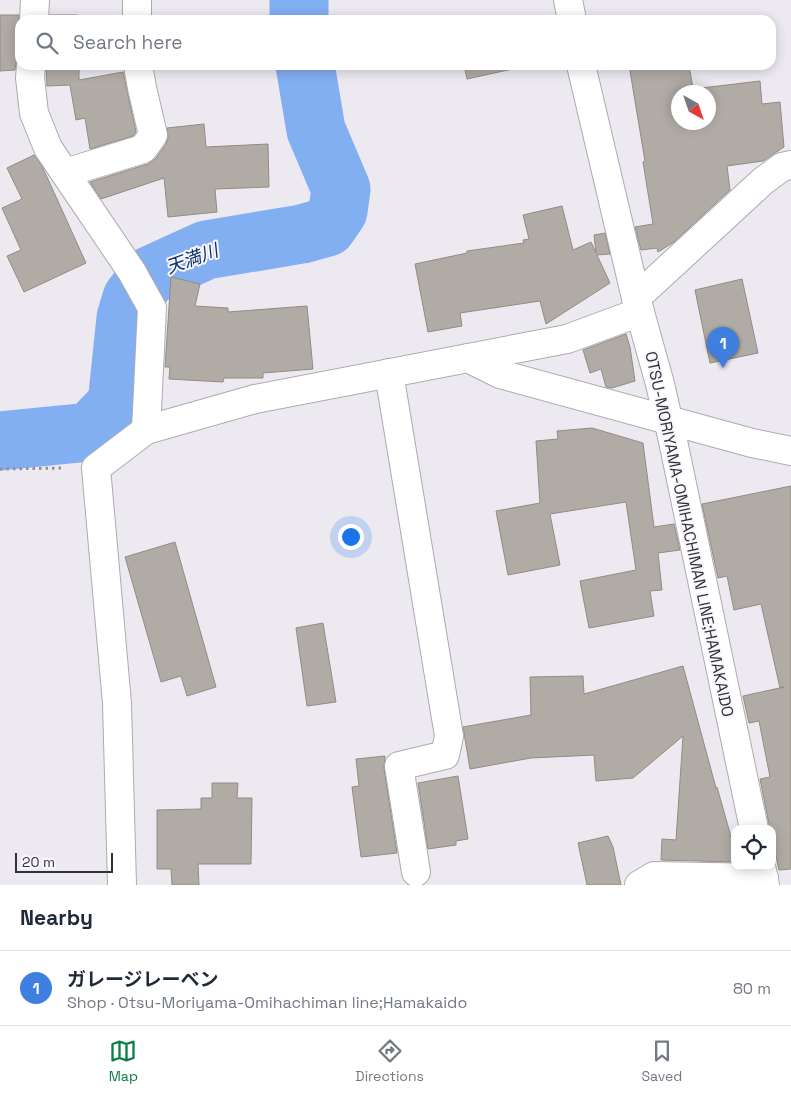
<!DOCTYPE html>
<html lang="en">
<head>
<meta charset="utf-8">
<style>
  :root { --surface:#fff; --page:#f2f2f3; --text:#1f2937; --muted:#747a83; --line:#e0e1e3; --accent:#0b8043 }
  body { margin:0; font-family:"Space Grotesk","Noto Sans JP",sans-serif; background:var(--page); color:var(--text) }
  .controls { position:absolute; right:15px; bottom:15px; display:grid; overflow:hidden; border-radius:10px; box-shadow:0 2px 12px #0003 }
  .controls button { width:45px; height:45px; display:grid; place-items:center; padding:0; border:0; border-bottom:1px solid var(--line); background:var(--surface); color:var(--text); font:25px sans-serif }
  .compass { position:absolute; left:671px; top:85px; width:45px; height:45px; border-radius:50%; background:var(--surface); box-shadow:0 2px 12px #0003; rotate:140deg }
  .scale { position:absolute; left:15px; bottom:12px; width:98px; box-sizing:border-box; padding-left:5px; border:2px solid #313033; border-top:0; font-size:14px; line-height:18px; white-space:nowrap; color:#313033; -webkit-text-stroke:4px #f9f6fe; paint-order:stroke }
  .you { position:absolute; left:350px; top:536px; width:18px; height:18px; margin:-12px; border:4px solid #fff; border-radius:50%; background:#1a73e8; box-shadow:0 0 0 8px #1a73e833 }
  .badge { display:grid; place-items:center; width:32px; height:32px; border-radius:50%; background:var(--accent); color:#fff; font-size:16px; font-weight:700 }
  .pin { position:absolute; translate:-50% -41px; filter:drop-shadow(0 1px 2px #0008) }
  .pin::after { content:''; position:absolute; top:26px; width:18px; height:15px; background:inherit; clip-path:polygon(0 0,100% 0,50% 100%) }
  .list { margin:0; padding:0; list-style:none }
  h2 { display:flex; justify-content:space-between; align-items:center; height:65px; margin:0; padding:0 20px; font-size:21px }
  h2 small { font-size:16px; font-weight:400; color:var(--muted) }
  .list li { display:grid; grid-template-columns:32px 1fr auto; gap:15px; align-items:center; box-sizing:border-box; height:75px; padding:0 20px; border-top:1px solid var(--line) }
  .list b { display:block; font-size:19px; white-space:nowrap }
  .list p { margin:0; font-size:16px; white-space:nowrap; color:var(--muted) }
  .list em { font-size:16px; font-style:normal; color:var(--muted) }
  .icon { flex:none; width:28px; height:28px; fill:none; stroke:currentColor; stroke-width:2; stroke-linecap:round; stroke-linejoin:round }
  .map { position:relative; flex:none; width:791px; height:885px; overflow:hidden }
  .search { position:absolute; background:var(--surface); box-shadow:0 2px 12px #0003; left:15px; right:15px; top:15px; height:55px; display:flex; align-items:center; gap:12px; box-sizing:border-box; padding:0 18px; border-radius:15px; color:var(--muted); font-size:19px }
  .sheet { height:140px; background:var(--surface) }
  nav { display:flex; justify-content:space-around; align-items:center; box-sizing:border-box; height:70px; border-top:1px solid var(--line); background:var(--surface); font-size:14px; color:var(--muted) }
  nav a { display:grid; justify-items:center; gap:2px }
  nav .on { color:var(--accent) }
  .map>svg:first-child { display:block }
  .lines { fill:none; stroke-linecap:round; stroke-linejoin:round }
  .river { stroke:#82aef2; stroke-width:59 }
  .building { fill:#b0aba4; stroke:#918c85; fill-rule:evenodd }
  .minor-casing { stroke:#adaab1; stroke-width:30 }
  .major-casing { stroke:#adaab1; stroke-width:30 }
  .path { stroke:#929095; stroke-width:3; stroke-dasharray:2.5 4; stroke-linecap:butt }
  .minor { stroke:#fff; stroke-width:28 }
  .major { stroke:#fff; stroke-width:28 }
  .labels { text-anchor:middle; stroke-width:4; stroke-linejoin:round; paint-order:stroke }
  .street-label { font-size:16px; fill:#313033; stroke:#f9f6fe }
  .water-label { font-size:18px; font-style:italic; fill:#0a326d; stroke:#f9f6fe }
</style>
</head>
<body>
<div class="map">
<svg width="791" height="885" viewBox="0 0 791 885">
  <rect width="100%" height="100%" fill="#ece9f1"/>
  <g class="lines">
    <g class="river">
      <polyline points="299,0 299,20"/>
      <polyline points="0,441 90,432 117,404 126,318 132,298 149,276 206,250 302,234 327,227 338,211 341,189 316,130 305,65"/>
    </g>
  </g>
  <g class="building">
    <polygon points="0,15 19,15 20,54 16,63 15,70 0,71"/>
    <rect x="50" y="15" width="27" height="5"/>
    <polygon points="46,65 79,65 79,80 123,72 136,132 133,136 90,149 85,118 76,120 70,85 47,86"/>
    <polygon points="464,65 531,65 467,79"/>
    <path d="M629 65H689L693 89 760 81 762 104 780 102 784 147 763 161 727 166 730 190 674 242 658 252 657 248 641 250 635 227 653 224 643 162 645 161ZM678 92H708V122H678Z"/>
    <polygon points="204,124 206,147 268,144 269,187 215,189 217,212 168,217 164,178 101,199 90,182 148,164 156,158 166,144 168,138 167,128"/>
    <polygon points="34,155 42,166 86,263 24,292 7,256 21,250 2,208 22,199 7,168"/>
    <polygon points="562,206 573,250 591,242 596,253 594,235 605,233 610,254 597,255 610,283 546,324 540,301 460,313 462,326 428,332 415,264 467,253 467,251 524,243 523,240 529,239 523,215"/>
    <polygon points="171,277 200,284 195,306 228,308 228,312 307,306 313,369 263,373 263,378 224,378 223,382 169,379 170,367 165,367"/>
    <polygon points="742,279 758,353 710,363 695,290"/>
    <polygon points="626,334 630,347 635,381 612,388 606,387 601,369 590,373 583,350"/>
    <polygon points="592,428 643,443 654,527 674,524 680,550 658,553 662,590 650,591 654,616 589,628 580,581 636,570 626,502 550,514 560,565 508,575 496,511 540,503 536,441 558,439 557,431"/>
    <polygon points="791,486 791,869 779,870 772,837 772,829 770,829 760,779 770,777 759,721 749,723 743,696 784,687 780,688 761,604 734,610 727,576 718,578 702,504"/>
    <polygon points="175,542 216,687 187,696 181,676 161,682 125,557"/>
    <polygon points="323,623 336,702 307,706 296,628"/>
    <polygon points="683,666 716,788 717,787 735,851 735,862 661,860 662,839 676,840 683,736 633,778 596,781 594,755 531,758 470,769 463,727 531,715 530,677 583,676 584,694"/>
    <polygon points="385,756 384,768 397,853 361,857 352,787 359,786 356,759"/>
    <polygon points="458,776 468,839 456,841 456,845 428,849 418,783"/>
    <polygon points="212,783 238,783 237,798 252,798 251,864 198,864 199,885 172,885 171,869 157,869 157,810 201,809 201,798 212,798"/>
    <polygon points="608,836 613,847 621,885 587,885 578,843"/>
  </g>
  <g class="lines">
    <g class="minor-casing">
      <g id="minor">
        <polyline points="34,20 35,0"/>
        <polyline points="137,20 137,0"/>
        <polyline points="31,65 30,78 34,113 48,148 132,272 152,308 146,430"/>
        <polyline points="65,173 143,149 153,135 142,88 138,65"/>
        <polyline points="636,298 763,181 782,167 791,165"/>
        <polyline points="468,358 500,374 752,443 791,451"/>
        <polyline points="389,373 449,736 445,755 399,766 416,872"/>
        <polyline points="122,885 117,703 96,468 146,430 255,399 567,339 640,312"/>
        <polyline points="639,885 654,876 764,878"/>
      </g>
    </g>
    <g class="major-casing">
      <g id="major">
        <polyline points="568,0 572,20"/>
        <polyline points="581,65 636,298 660,384 673,441 754,829"/>
        <polyline points="761,866 765,885"/>
      </g>
    </g>
    <polyline class="path" points="0,469 65,468"/>
    <use href="#minor" class="minor"/>
    <use href="#major" class="major"/>
  </g>
  <g class="labels">
    <g class="street-label">
      <text transform="translate(690 534) rotate(78)" y="6">OTSU-MORIYAMA-OMIHACHIMAN LINE;HAMAKAIDO</text>
    </g>
    <g class="water-label">
      <text transform="translate(192 259) rotate(-20)" y="6">天満川</text>
    </g>
  </g>
</svg>
<div class="controls">
<button><svg class="icon" aria-label="locate" viewBox="0 0 24 24"><circle cx="12" cy="12" r="6"/><path d="M12 2v4M12 18v4M2 12h4M18 12h4"/></svg></button>
</div>
<svg class="compass" viewBox="-18 -18 36 36"><path d="M0-13l5 13h-10z" fill="#e53935"/><path d="M0 13l5-13h-10z" fill="#747a83"/></svg>
<div class="scale">20 m</div>
<div class="you"></div>
<div class="pin badge" style="left:723px;top:368px;background:#3f7fe0">1</div>
<div class="search"><svg class="icon" aria-label="search" viewBox="0 0 24 24"><circle cx="10" cy="10" r="6"/><path d="M15 15l6 6"/></svg>Search here</div>
</div>
<section class="sheet">
<h2>Nearby<small></small></h2>
<ul class="list">
<li><span class="badge" style="background:#3f7fe0">1</span><div><b>ガレージレーベン</b><p>Shop · Otsu-Moriyama-Omihachiman line;Hamakaido</p></div><em>80 m</em></li>
</ul>
</section>
<nav>
<a class="on"><svg class="icon" aria-label="map" viewBox="0 0 24 24"><path d="M3 6l6-2 6 2 6-2v14l-6 2-6-2-6 2zM9 4v14M15 6v14"/></svg>Map</a>
<a><svg class="icon" aria-label="directions" viewBox="0 0 24 24"><path d="M12 3l9 9-9 9-9-9zM9 14v-3h6M13 9l2 2-2 2"/></svg>Directions</a>
<a><svg class="icon" aria-label="saved" viewBox="0 0 24 24"><path d="M7 4h10v16l-5-4-5 4z"/></svg>Saved</a>
</nav>
</body>
</html>
